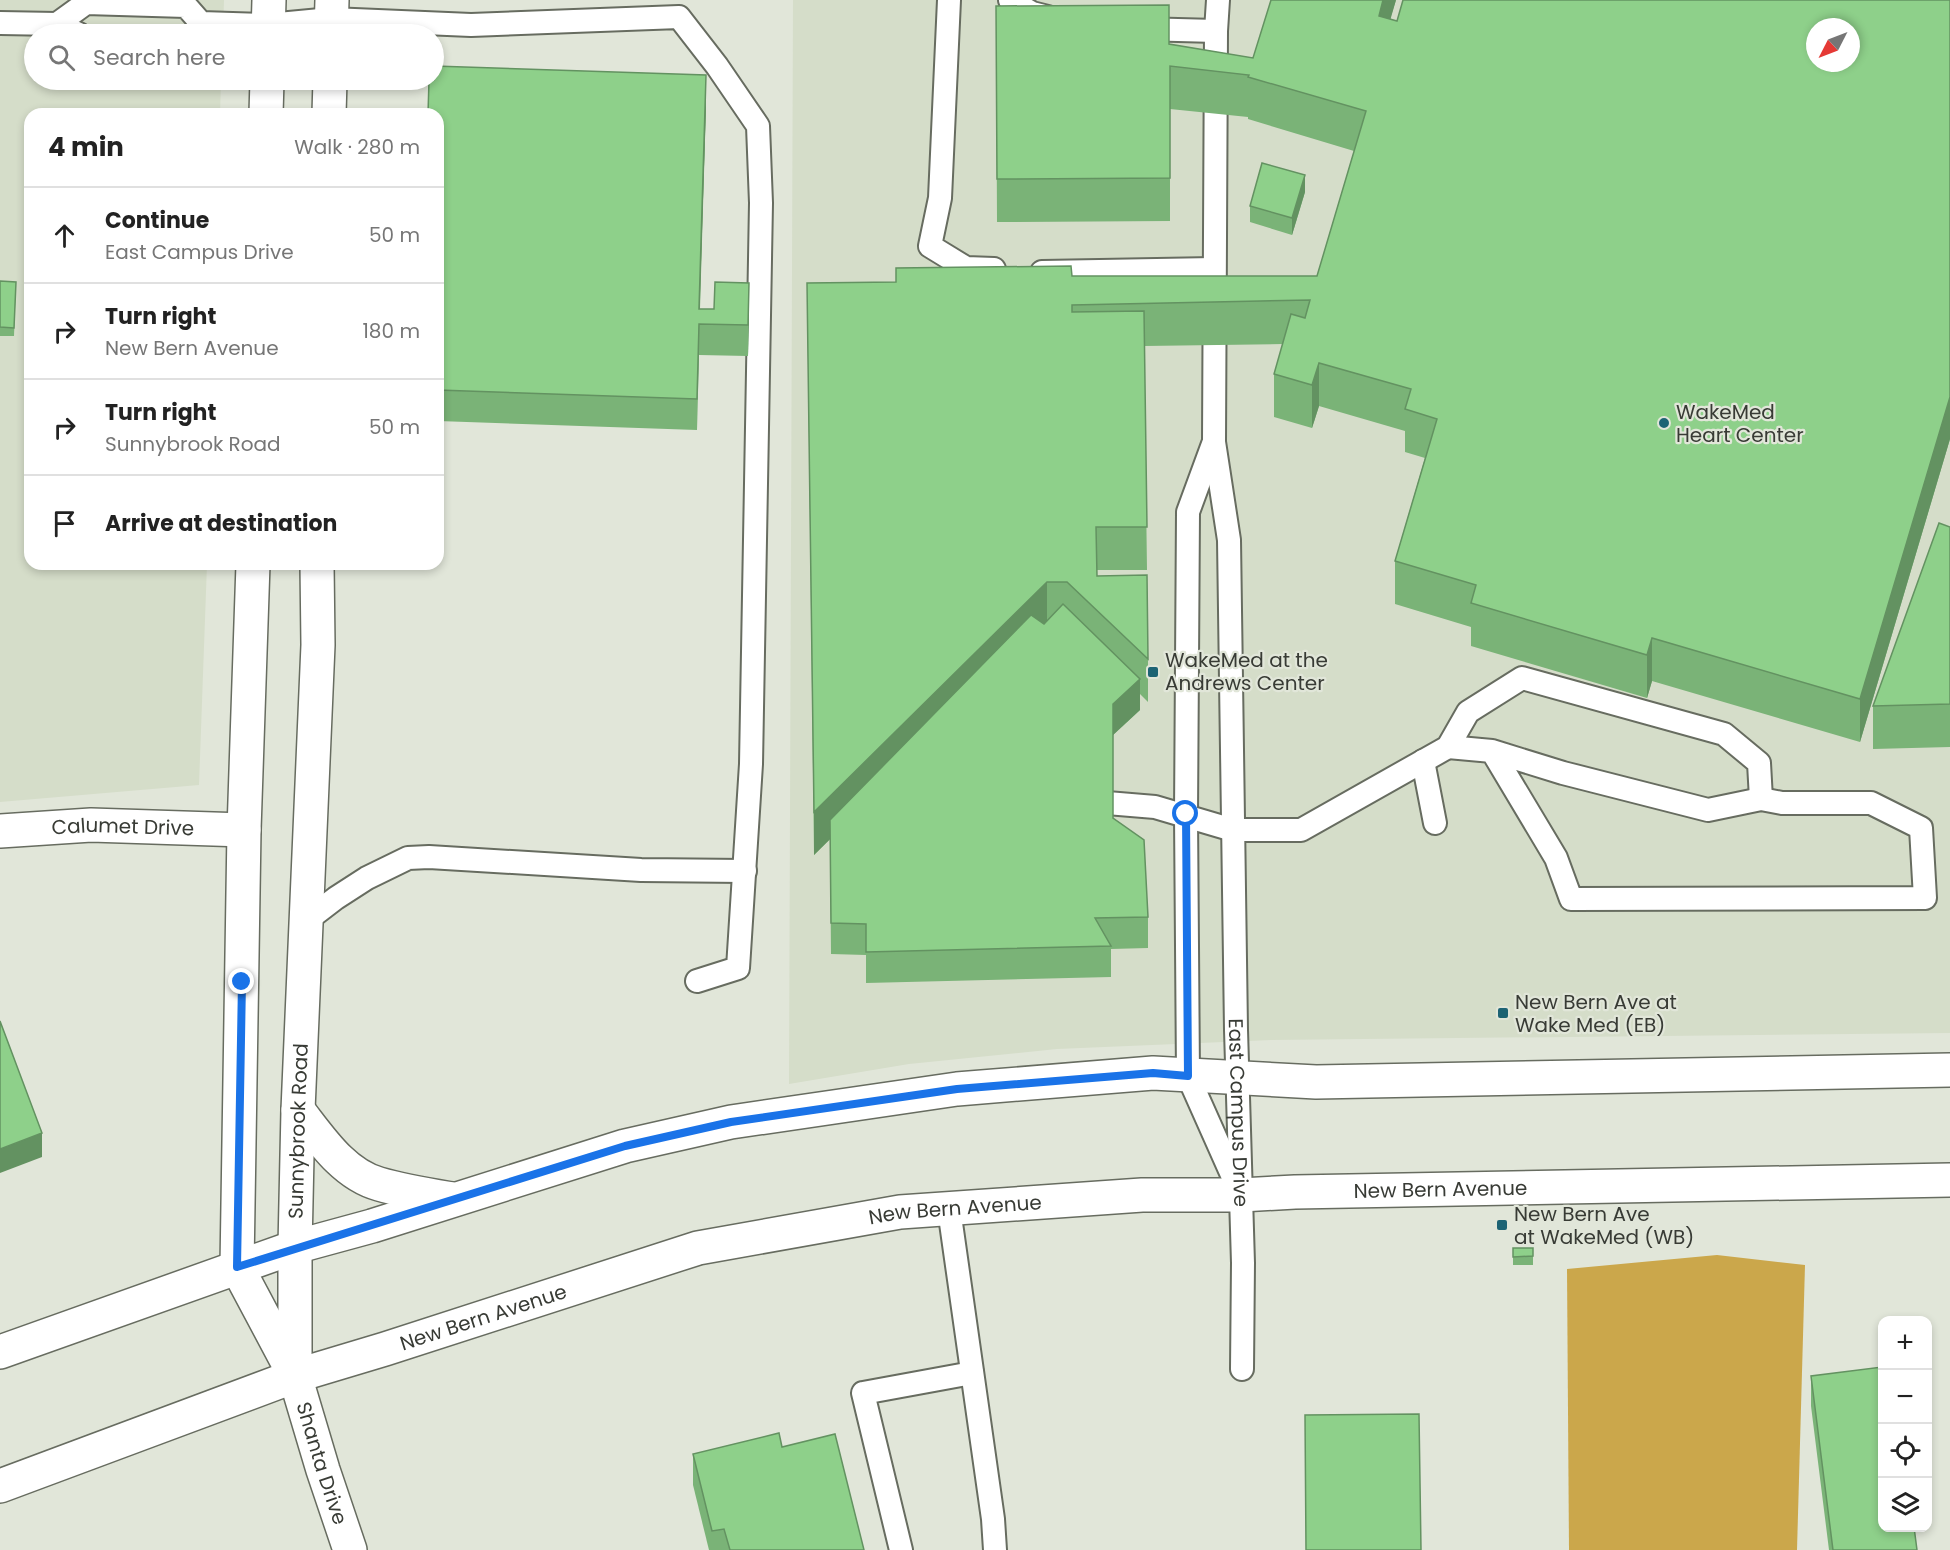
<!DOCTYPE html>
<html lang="en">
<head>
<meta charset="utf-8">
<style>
  :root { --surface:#fff; --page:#f2f2f2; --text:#222; --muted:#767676; --line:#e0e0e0 }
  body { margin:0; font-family:Poppins,sans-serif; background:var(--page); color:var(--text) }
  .controls { position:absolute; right:18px; bottom:18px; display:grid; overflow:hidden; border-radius:12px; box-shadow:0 3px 9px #0003 }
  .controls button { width:54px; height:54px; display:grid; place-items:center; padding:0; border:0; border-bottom:2px solid var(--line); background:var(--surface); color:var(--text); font:30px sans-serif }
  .compass { position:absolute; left:1806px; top:18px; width:54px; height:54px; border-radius:50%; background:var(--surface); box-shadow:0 3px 9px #0003; rotate:228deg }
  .stop { position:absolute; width:18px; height:18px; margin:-14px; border:4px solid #1a73e8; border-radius:50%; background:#fff }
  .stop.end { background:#1a73e8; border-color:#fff; box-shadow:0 2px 6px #0008 }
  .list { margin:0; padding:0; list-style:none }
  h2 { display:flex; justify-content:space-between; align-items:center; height:78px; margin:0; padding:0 24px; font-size:26px }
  h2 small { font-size:20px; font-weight:400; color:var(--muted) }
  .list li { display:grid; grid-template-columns:39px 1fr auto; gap:18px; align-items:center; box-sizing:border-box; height:96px; padding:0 24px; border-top:2px solid var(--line) }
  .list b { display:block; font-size:22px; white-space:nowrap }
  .list p { margin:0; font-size:20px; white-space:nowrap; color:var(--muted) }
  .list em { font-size:20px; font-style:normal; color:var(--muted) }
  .icon { flex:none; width:33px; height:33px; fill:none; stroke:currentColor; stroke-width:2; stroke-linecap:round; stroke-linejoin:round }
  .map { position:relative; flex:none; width:1950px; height:1550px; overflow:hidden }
  .search { position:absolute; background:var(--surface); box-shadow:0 3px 9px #0003; left:24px; top:24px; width:420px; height:66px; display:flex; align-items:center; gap:15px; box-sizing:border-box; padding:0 21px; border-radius:33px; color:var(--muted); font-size:22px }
  .panel { position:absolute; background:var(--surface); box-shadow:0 3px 9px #0003; left:24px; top:108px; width:420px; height:462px; border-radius:18px }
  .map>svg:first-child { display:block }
  .built { fill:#d5ddc9; fill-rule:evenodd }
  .forest { fill:#cba74b }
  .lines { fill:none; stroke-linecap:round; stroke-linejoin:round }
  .lane-casing { stroke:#676c60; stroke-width:26 }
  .street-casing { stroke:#676c60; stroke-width:36 }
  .secondary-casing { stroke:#676c60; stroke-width:36 }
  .primary-casing { stroke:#676c60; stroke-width:36 }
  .lane { stroke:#fff; stroke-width:22 }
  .street { stroke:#fff; stroke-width:33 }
  .secondary { stroke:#fff; stroke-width:33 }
  .primary { stroke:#fff; stroke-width:33 }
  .wall { fill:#7ab377 }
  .shaded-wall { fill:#639261 }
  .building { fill:#8ed08a; stroke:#639261; stroke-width:1.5; fill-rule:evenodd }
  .route { stroke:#1a73e8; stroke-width:8 }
  .poi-dot { fill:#1d6374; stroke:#e1e6d9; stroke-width:2 }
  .labels { text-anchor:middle; stroke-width:4.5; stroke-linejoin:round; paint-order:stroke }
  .poi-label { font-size:20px; fill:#383b35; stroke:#e1e6d9; text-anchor:start }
  .street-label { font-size:20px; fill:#383b35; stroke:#e1e6d9 }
</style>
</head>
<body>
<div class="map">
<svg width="1950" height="1550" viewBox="0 0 1950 1550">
  <rect width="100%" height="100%" fill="#e1e6d9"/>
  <g class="built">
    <polygon points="0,0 224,0 223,34 34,34 34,80 221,80 220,114 30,114 30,564 207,564 199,785 0,802"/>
    <path d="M793 0H1950V1033L1271 1040 1057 1049 909 1064 789 1084ZM1815 27H1851V63H1815Z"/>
  </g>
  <polygon class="forest" points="1717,1255 1805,1265 1797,1550 1569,1550 1567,1269"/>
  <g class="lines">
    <g class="lane-casing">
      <g id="lane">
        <polyline points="949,0 940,198 930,246 966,268 994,269"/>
        <polyline points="1010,0 1032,13 1048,17"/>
        <path id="s1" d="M1218 0 1216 31 1214 442 1229 540 1236 1030 1243 1263 1242 1369"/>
        <polyline points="0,23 57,24 79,34"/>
        <polyline points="57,24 86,3 186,6 201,23 268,25 331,19 471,25 679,17 717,66 758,126 761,203 751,764 738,968 697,981"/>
        <polyline points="1140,29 1216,31"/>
        <polyline points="1042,272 1214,269"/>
        <polyline points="1213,444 1188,512 1186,815 1188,1076 1237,1186"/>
        <polyline points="1448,747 1492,751 1563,773 1708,810 1761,799 1782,803 1871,803 1921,828 1925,898 1571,899 1556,858 1492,751"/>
        <polyline points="1423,761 1435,823"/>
        <polyline points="1095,802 1155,807 1233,830 1301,830 1448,747 1468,712 1522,678 1724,734 1759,763 1761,799"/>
        <polyline points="306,921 336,898 367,878 408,858 429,857 641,870 745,871"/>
        <polyline points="949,1209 993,1519 995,1550"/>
        <polyline points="901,1550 863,1393 972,1373"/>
      </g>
    </g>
    <g class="street-casing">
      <g id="street">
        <path id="s2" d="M0 831 91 825 244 830"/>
      </g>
    </g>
    <g class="secondary-casing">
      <g id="secondary">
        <polyline points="268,34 269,0"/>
        <polyline points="331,34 332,0"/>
        <polyline points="266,114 267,80"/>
        <polyline points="329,114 330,80"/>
        <path id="s3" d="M253 564 244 830 237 1267 295 1376 323 1470 350 1550"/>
        <path id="s4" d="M295 1371V1247L298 1110 318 645 317 564"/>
      </g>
    </g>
    <g class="primary-casing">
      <g id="primary">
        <path d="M298 1110C320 1138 343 1174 379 1184 403 1191 428 1195 452 1199"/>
        <polyline points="0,1352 295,1247 372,1226 625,1146 731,1122 957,1089 1153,1073 1316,1082 1950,1070"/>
        <path id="s5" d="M0 1486 295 1376 385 1349 698 1248 900 1212 1142 1195H1241L1295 1192 1950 1180"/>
      </g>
    </g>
    <use href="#lane" class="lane"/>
    <use href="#street" class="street"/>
    <use href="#secondary" class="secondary"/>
    <use href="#primary" class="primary"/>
  </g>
  <g class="wall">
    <polygon points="1396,0 1390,19 1397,21 1950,0 1950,439 1860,742 1652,681 1647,698 1471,646 1471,627 1395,604 1395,561 1425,458 1405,452 1405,431 1319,406 1312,428 1274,417 1274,374 1283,344 1144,346 1147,570 1097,570 1097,576 1148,659 1148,702 1140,694 1140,710 1113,735 1113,818 1148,917 1148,948 1111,949 1111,977 866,983 866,955 831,954 830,839 814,855 807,283 896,282 1072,276 1317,276 1354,151 1248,119 1248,117 1170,109 1170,221 997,222 996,6 1169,44 1253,58"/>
    <polygon points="706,106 700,309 749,314 748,356 699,355 697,430 438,421 438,114"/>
    <polygon points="1305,192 1292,235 1250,222 1250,206"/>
    <polygon points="0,281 16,282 14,336 0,336"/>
    <polygon points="1950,527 1950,747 1873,749 1873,706"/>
    <polygon points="1513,1248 1533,1256 1533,1265 1513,1265"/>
    <polygon points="1811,1376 1917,1550 1829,1550 1811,1406"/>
    <polygon points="782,1447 864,1550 709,1550 693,1485 693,1454"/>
  </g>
  <g class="shaded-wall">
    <polygon points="1383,0 1396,0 1379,59 1379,16"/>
    <polygon points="706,75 706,106 699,324 697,430 699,309"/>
    <polygon points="1305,175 1305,192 1292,235 1292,218"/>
    <polygon points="749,283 749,314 748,356 748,325"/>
    <polygon points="1319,363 1319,406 1312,428 1312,385"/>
    <polygon points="1950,397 1950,439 1860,742 1860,699"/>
    <polygon points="1047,582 1047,625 814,855 814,812"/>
    <polygon points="1652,638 1652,681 1647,698 1647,655"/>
    <polygon points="1140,679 1140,710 1113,735 1113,704"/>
    <polygon points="42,1133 42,1157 0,1173 0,1149"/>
  </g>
  <g class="building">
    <path d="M1271 0H1383L1379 16 1397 21 1403 0H1950V397L1860 699 1652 638 1647 655 1471 603 1476 585 1395 561 1437 419 1405 409 1411 389 1319 363 1312 385 1274 374 1291 314 1305 318 1310 300 1072 305V312L1144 311 1147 527H1096L1097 576 1147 575 1148 659 1067 582H1047L814 812 807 283 896 282V268L1071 266 1072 276H1317L1366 111 1248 77 1249 75 1170 66V178L997 179 996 6 1169 5V44L1253 58ZM1815 27H1851V63H1815Z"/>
    <polygon points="434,66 706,75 699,309 714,309 715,282 749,283 748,325 699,324 697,399 438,390 438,114 428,114 429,80 434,80"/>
    <polygon points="1262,163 1305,175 1292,218 1250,206"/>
    <polygon points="0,281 16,282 14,328 0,327"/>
    <polygon points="1939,523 1950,527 1950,704 1873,706"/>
    <polygon points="1063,604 1140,679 1113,704 1113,818 1144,840 1148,917 1095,918 1111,946 866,952 866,924 831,923 830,820 1031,615 1044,624"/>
    <polygon points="0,1021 42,1133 0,1149"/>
    <polygon points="1513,1248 1533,1248 1533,1256 1513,1257"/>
    <polygon points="1882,1367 1882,1527 1914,1527 1917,1550 1833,1550 1811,1376"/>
    <polygon points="1419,1414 1421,1550 1306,1550 1305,1415"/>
    <polygon points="779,1433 782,1447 835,1434 864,1550 730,1550 724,1529 712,1531 693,1454"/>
  </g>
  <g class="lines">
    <polyline class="route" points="242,982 237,1267 625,1146 731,1122 957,1089 1153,1073 1188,1076 1186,814"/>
  </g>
  <g class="poi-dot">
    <circle cx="1664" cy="423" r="6"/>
    <rect x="1147" y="666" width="12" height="12" rx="3"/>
    <rect x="1497" y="1007" width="12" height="12" rx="3"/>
    <rect x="1496" y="1219" width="12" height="12" rx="3"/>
  </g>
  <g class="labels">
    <g class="poi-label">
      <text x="1676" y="419">WakeMed<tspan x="1676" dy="23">Heart Center</tspan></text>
      <text x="1165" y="667">WakeMed at the<tspan x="1165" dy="23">Andrews Center</tspan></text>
      <text x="1515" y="1009">New Bern Ave at<tspan x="1515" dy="23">Wake Med (EB)</tspan></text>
      <text x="1514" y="1221">New Bern Ave<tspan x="1514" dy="23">at WakeMed (WB)</tspan></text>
    </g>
    <g class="street-label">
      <text dy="7" stroke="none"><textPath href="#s2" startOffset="123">Calumet Drive</textPath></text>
      <text dy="7" stroke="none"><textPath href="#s1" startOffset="1114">East Campus Drive</textPath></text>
      <text dy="7" stroke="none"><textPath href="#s4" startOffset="240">Sunnybrook Road</textPath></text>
      <text dy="7" stroke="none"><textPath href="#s5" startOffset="1484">New Bern Avenue</textPath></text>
      <text dy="7" stroke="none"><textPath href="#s5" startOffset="998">New Bern Avenue</textPath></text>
      <text dy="7" stroke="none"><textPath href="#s5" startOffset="512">New Bern Avenue</textPath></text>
      <text dy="7" stroke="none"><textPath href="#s3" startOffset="918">Shanta Drive</textPath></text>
    </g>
  </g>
</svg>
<div class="controls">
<button>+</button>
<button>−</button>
<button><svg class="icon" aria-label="locate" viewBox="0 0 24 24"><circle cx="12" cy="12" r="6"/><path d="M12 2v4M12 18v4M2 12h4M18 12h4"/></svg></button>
<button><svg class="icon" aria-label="layers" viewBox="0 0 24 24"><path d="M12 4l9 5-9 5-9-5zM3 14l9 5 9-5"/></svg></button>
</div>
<svg class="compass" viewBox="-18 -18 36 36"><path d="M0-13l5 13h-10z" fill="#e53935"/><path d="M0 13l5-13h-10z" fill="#767676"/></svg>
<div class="stop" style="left:1186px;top:814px"></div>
<div class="stop end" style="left:242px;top:982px"></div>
<div class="search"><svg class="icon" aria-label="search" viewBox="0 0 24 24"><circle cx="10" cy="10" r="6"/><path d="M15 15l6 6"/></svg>Search here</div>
<section class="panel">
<h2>4 min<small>Walk · 280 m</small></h2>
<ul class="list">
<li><svg class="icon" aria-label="ahead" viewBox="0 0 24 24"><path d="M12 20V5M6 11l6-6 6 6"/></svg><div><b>Continue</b><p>East Campus Drive</p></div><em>50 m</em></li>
<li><svg class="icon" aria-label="right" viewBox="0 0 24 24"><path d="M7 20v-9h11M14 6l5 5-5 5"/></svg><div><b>Turn right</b><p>New Bern Avenue</p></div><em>180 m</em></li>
<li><svg class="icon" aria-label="right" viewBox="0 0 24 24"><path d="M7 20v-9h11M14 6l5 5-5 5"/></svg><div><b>Turn right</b><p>Sunnybrook Road</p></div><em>50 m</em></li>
<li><svg class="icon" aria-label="arrive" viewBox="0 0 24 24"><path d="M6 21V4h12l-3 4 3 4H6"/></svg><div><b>Arrive at destination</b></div></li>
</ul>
</section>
</div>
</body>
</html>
